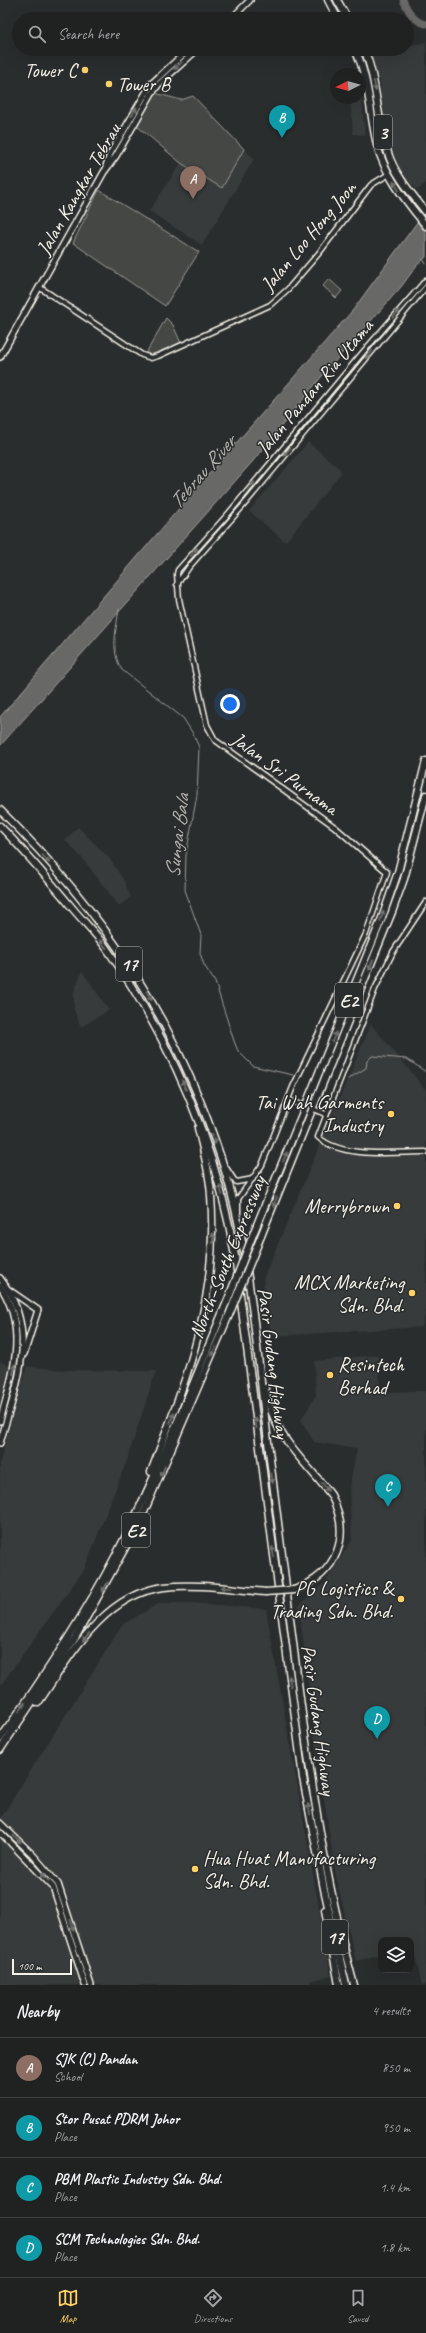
<!DOCTYPE html>
<html lang="en">
<head>
<meta charset="utf-8">
<style>
  :root { --surface:#202222; --page:#282a2a; --text:#f1f3f6; --muted:#a2a4a5; --line:#3d3f40; --accent:#ffd166 }
  body { margin:0; font-family:Caveat,sans-serif; background:var(--page); color:var(--text) }
  .controls { position:absolute; right:12px; bottom:12px; display:grid; overflow:hidden; border-radius:8px; box-shadow:0 4px 16px #0002 }
  .controls button { width:36px; height:36px; display:grid; place-items:center; padding:0; border:0; border-bottom:1px solid var(--line); background:var(--surface); color:var(--text); font:20px sans-serif }
  .compass { position:absolute; left:330px; top:68px; width:36px; height:36px; border-radius:50%; background:var(--surface); box-shadow:0 4px 16px #0002; rotate:265deg }
  .scale { position:absolute; left:12px; bottom:10px; width:60px; box-sizing:border-box; padding-left:4px; border:2px solid #f4f1e8; border-top:0; font-size:11px; line-height:14px; white-space:nowrap; color:#f4f1e8; -webkit-text-stroke:3px #2a2d2e; paint-order:stroke }
  .you { position:absolute; left:230px; top:704px; width:14px; height:14px; margin:-10px; border:3px solid #fff; border-radius:50%; background:#1a73e8; box-shadow:0 0 0 6px #1a73e833 }
  .badge { display:grid; place-items:center; width:26px; height:26px; border-radius:50%; background:var(--accent); color:#fff; font-size:13px; font-weight:700 }
  .pin { position:absolute; translate:-50% -33px; filter:drop-shadow(0 1px 2px #0008) }
  .pin::after { content:''; position:absolute; top:21px; width:14px; height:12px; background:inherit; clip-path:polygon(0 0,100% 0,50% 100%) }
  .list { margin:0; padding:0; list-style:none }
  h2 { display:flex; justify-content:space-between; align-items:center; height:52px; margin:0; padding:0 16px; font-size:17px }
  h2 small { font-size:13px; font-weight:400; color:var(--muted) }
  .list li { display:grid; grid-template-columns:26px 1fr auto; gap:12px; align-items:center; box-sizing:border-box; height:60px; padding:0 16px; border-top:1px solid var(--line) }
  .list b { display:block; font-size:15px; white-space:nowrap }
  .list p { margin:0; font-size:13px; white-space:nowrap; color:var(--muted) }
  .list em { font-size:13px; font-style:normal; color:var(--muted) }
  .icon { flex:none; width:22px; height:22px; fill:none; stroke:currentColor; stroke-width:2; stroke-linecap:round; stroke-linejoin:round }
  .map { position:relative; flex:none; width:426px; height:1985px; overflow:hidden }
  .search { position:absolute; background:var(--surface); box-shadow:0 4px 16px #0002; left:12px; right:12px; top:12px; height:44px; display:flex; align-items:center; gap:10px; box-sizing:border-box; padding:0 14px; border-radius:22px; color:var(--muted); font-size:15px }
  .sheet { height:292px; background:var(--surface) }
  nav { display:flex; justify-content:space-around; align-items:center; box-sizing:border-box; height:56px; border-top:1px solid var(--line); background:var(--surface); font-size:11px; color:var(--muted) }
  nav a { display:grid; justify-items:center; gap:2px }
  nav .on { color:var(--accent) }
  .map>svg:first-child { display:block }
  .built { fill:#373a3a }
  .green { fill:#444645; stroke:#9c9c96 }
  .water { fill:#676866; stroke:#9f9f9a }
  .lines { fill:none; stroke-linecap:round; stroke-linejoin:round }
  .stream { stroke:#9f9f9a; stroke-width:1 }
  .river { stroke:#676866; stroke-width:7 }
  .minor-casing { stroke:#f4f1e8; stroke-width:7 }
  .major-casing { stroke:#f4f1e8; stroke-width:8 }
  .highway-casing { stroke:#f4f1e8; stroke-width:9 }
  .minor { stroke:#2a2d2e; stroke-width:4 }
  .major { stroke:#2a2d2e; stroke-width:5 }
  .highway { stroke:#2a2d2e; stroke-width:6 }
  .highway-bridge-casing { stroke:#f4f1e8; stroke-width:9; stroke-linecap:butt }
  .highway-bridge { stroke:#2a2d2e; stroke-width:6 }
  .oneway { fill:#71726f }
  .poi-dot { fill:#ffd166; stroke:#2a2d2e; stroke-width:1.5 }
  .labels { text-anchor:middle; stroke-width:3; stroke-linejoin:round; paint-order:stroke }
  .shield { fill:#2a2d2e; stroke:#b7b6b0; stroke-width:1 }
  .shield-label { font-size:19px; font-weight:bold; fill:#f4f1e8 }
  .poi-label { font-size:20px; fill:#f4f1e8; stroke:#2a2d2e; text-anchor:end }
  .street-label { font-size:20px; fill:#f4f1e8; stroke:#2a2d2e }
  .water-label { font-size:21px; font-style:italic; fill:#b5b3ae; stroke:#2a2d2e }
</style>
</head>
<body>
<div class="map">
<svg width="426" height="1985" viewBox="0 0 426 1985">
  <rect width="100%" height="100%" fill="#2a2d2e"/>
  <filter id="ink" filterUnits="userSpaceOnUse"><feTurbulence type="fractalNoise" baseFrequency=".025" numOctaves="2"/><feDisplacementMap in="SourceGraphic" scale="8" xChannelSelector="R" yChannelSelector="G"/><feConvolveMatrix kernelMatrix="1 2 1 2 8 2 1 2 1" color-interpolation-filters="sRGB"/></filter>
  <g filter="url(#ink)">
    <g class="built">
      <polygon points="426,42 426,183 418,190 407,180 390,151 385,133 380,83 369,49 407,49 407,44 412,45"/>
      <polygon points="360,88 361,89 365,135 353,134 350,98 360,98"/>
      <polygon points="244,149 254,159 202,245 149,211 181,163 222,187"/>
      <polygon points="308,442 340,469 341,473 287,540 284,541 249,511"/>
      <polygon points="78,827 110,859 124,881 131,897 119,906 82,858 65,840"/>
      <polygon points="82,971 109,1010 81,1027 74,1010 74,992"/>
      <polygon points="371,1024 426,1090 426,1311 422,1327 271,1336 263,1279"/>
      <polygon points="378,1355 380,1392 426,1391 426,1985 422,1985 411,1940 381,1940 381,1954 356,1961 337,1882 316,1748 299,1606 326,1581 352,1540 349,1488 357,1449 314,1442 301,1420 316,1395 314,1361"/>
      <polygon points="0,1361 9,1366 0,1405"/>
      <polygon points="27,1366 63,1370 156,1371 127,1460 84,1570 0,1686 0,1462"/>
      <polygon points="160,1603 192,1603 266,1609 331,1976 310,1981 311,1985 0,1985 0,1819 123,1624"/>
    </g>
    <g class="green">
      <polygon points="155,93 181,100 193,96 244,149 222,188 181,163 137,126"/>
      <polygon points="99,190 199,252 165,306 73,243"/>
      <polygon points="329,279 342,291 336,298 323,286"/>
      <polygon points="166,318 173,325 181,343 150,355 146,353"/>
    </g>
    <polygon class="water" points="426,210 426,257 417,265 401,287 322,376 253,461 0,746 0,717 194,491 353,310"/>
    <g class="lines">
      <g class="stream">
        <polyline points="423,259 426,264"/>
        <path d="M119 609C116 631 110 651 122 670L183 718 192 732 199 747 197 795 186 855 185 890 201 935 200 953 204 965 215 982 234 1041 238 1051 253 1066 293 1075"/>
        <polyline points="348,1079 366,1068 367,1061 372,1056 407,1059 426,1072"/>
      </g>
      <path class="river" d="M403 0C408 11 414 22 426 24"/>
      <g class="minor-casing">
        <g id="minor">
          <polyline points="39,287 142,355 151,358 158,356 270,305 288,289 319,253 371,185 389,174"/>
          <polyline points="177,584 189,567 243,506 426,287"/>
          <path d="M426 902 393 952 375 989 318 1137C342 1159 395 1152 426 1152"/>
          <polyline points="288,1100 302,1105"/>
          <polyline points="316,1110 326,1114"/>
          <polyline points="225,1166 234,1180 237,1182 253,1179"/>
          <polyline points="238,1213 238,1199 262,1165 293,1087 366,934 387,872 335,827 215,740 207,725 179,599 177,574 178,570 229,513 364,351 426,280"/>
        </g>
      </g>
      <g class="major-casing">
        <g id="major">
          <polyline points="231,19 250,0"/>
          <polyline points="106,166 110,154 151,84 189,49"/>
          <polyline points="0,357 104,172 116,156 152,93 159,84 198,49"/>
          <path d="M0 1278C41 1331 16 1386 0 1443"/>
          <path d="M0 1286C29 1329 12 1376 0 1421"/>
          <polyline points="9,1290 38,1310 24,1354"/>
          <polyline points="0,1823 33,1855 58,1884 91,1985"/>
          <polyline points="0,1832 53,1887 85,1985"/>
        </g>
      </g>
      <g class="highway-casing">
        <g id="highway">
          <polyline points="328,0 338,19"/>
          <polyline points="337,0 348,19"/>
          <path d="M355 49C370 81 369 111 377 145 385 176 407 202 426 226"/>
          <path d="M364 49C378 82 376 119 388 153 395 175 412 194 426 212"/>
          <path d="M0 810C103 911 176 1020 221 1158 249 1243 255 1336 266 1425 277 1519 289 1613 301 1706 314 1801 328 1893 354 1985"/>
          <path d="M0 826C26 853 50 881 74 910 85 923 97 935 107 949 171 1041 216 1145 235 1256L303 1778 324 1889 346 1985"/>
          <polyline points="254,1232 382,918 398,872 426,761"/>
          <polyline points="257,1246 392,912 404,879 426,795"/>
          <path d="M265 1388C275 1440 301 1456 331 1495 352 1536 338 1574 294 1590"/>
          <path d="M151 1472C187 1378 219 1299 211 1196 210 1173 203 1150 198 1128"/>
          <path d="M38 1703C69 1658 103 1594 164 1587 197 1583 232 1589 265 1592"/>
          <path d="M0 1739C42 1680 83 1618 116 1555 159 1473 191 1387 227 1302"/>
          <polyline points="0,1750 75,1638 141,1519 229,1315"/>
          <polyline points="325,1910 339,1985"/>
        </g>
      </g>
      <use href="#minor" class="minor"/>
      <use href="#major" class="major"/>
      <use href="#highway" class="highway"/>
      <g class="highway-bridge-casing">
        <g id="highway-bridge">
          <polyline points="227,1302 254,1232"/>
          <polyline points="229,1315 257,1246"/>
          <polyline points="265,1592 294,1590"/>
        </g>
      </g>
      <use href="#highway-bridge" class="highway-bridge"/>
    </g>
    <defs><path id="oneway-solid" d="M-6-.8H1V-3.2L6.5 0L1 3.2V.8H-6Z"/></defs>
    <g class="oneway">
      <use href="#oneway-solid" transform="translate(178 66) rotate(138)"/>
      <use href="#oneway-solid" transform="translate(375 86) rotate(79)"/>
      <use href="#oneway-solid" transform="translate(134 112) rotate(-60)"/>
      <use href="#oneway-solid" transform="translate(396 186) rotate(-123)"/>
      <use href="#oneway-solid" transform="translate(396 314) rotate(-49)"/>
      <use href="#oneway-solid" transform="translate(369 355) rotate(129)"/>
      <use href="#oneway-solid" transform="translate(287 452) rotate(130)"/>
      <use href="#oneway-solid" transform="translate(251 486) rotate(-51)"/>
      <use href="#oneway-solid" transform="translate(194 552) rotate(-48)"/>
      <use href="#oneway-solid" transform="translate(46 859) rotate(49)"/>
      <use href="#oneway-solid" transform="translate(382 916) rotate(-70)"/>
      <use href="#oneway-solid" transform="translate(103 944) rotate(-129)"/>
      <use href="#oneway-solid" transform="translate(371 965) rotate(112)"/>
      <use href="#oneway-solid" transform="translate(149 996) rotate(59)"/>
      <use href="#oneway-solid" transform="translate(334 1037) rotate(-68)"/>
      <use href="#oneway-solid" transform="translate(184 1085) rotate(-112)"/>
      <use href="#oneway-solid" transform="translate(214 1139) rotate(70)"/>
      <use href="#oneway-solid" transform="translate(285 1157) rotate(-68)"/>
      <use href="#oneway-solid" transform="translate(221 1190) rotate(-104)"/>
      <use href="#oneway-solid" transform="translate(275 1202) rotate(112)"/>
      <use href="#oneway-solid" transform="translate(213 1238) rotate(-90)"/>
      <use href="#oneway-solid" transform="translate(214 1351) rotate(113)"/>
      <use href="#oneway-solid" transform="translate(14 1369) rotate(-78)"/>
      <use href="#oneway-solid" transform="translate(172 1418) rotate(-69)"/>
      <use href="#oneway-solid" transform="translate(256 1423) rotate(-97)"/>
      <use href="#oneway-solid" transform="translate(163 1471) rotate(113)"/>
      <use href="#oneway-solid" transform="translate(272 1478) rotate(83)"/>
      <use href="#oneway-solid" transform="translate(325 1487) rotate(52)"/>
      <use href="#oneway-solid" transform="translate(273 1552) rotate(-98)"/>
      <use href="#oneway-solid" transform="translate(105 1587) rotate(119)"/>
      <use href="#oneway-solid" transform="translate(226 1588) rotate(-175)"/>
      <use href="#oneway-solid" transform="translate(86 1637) rotate(127)"/>
      <use href="#oneway-solid" transform="translate(290 1681) rotate(-98)"/>
      <use href="#oneway-solid" transform="translate(22 1707) rotate(-56)"/>
      <use href="#oneway-solid" transform="translate(309 1809) rotate(-101)"/>
      <use href="#oneway-solid" transform="translate(17 1839) rotate(44)"/>
      <use href="#oneway-solid" transform="translate(45 1877) rotate(-132)"/>
      <use href="#oneway-solid" transform="translate(72 1925) rotate(72)"/>
    </g>
  </g>
  <g class="poi-dot">
    <circle cx="85" cy="70" r="4"/>
    <circle cx="109" cy="84" r="4"/>
    <circle cx="391" cy="1114" r="4"/>
    <circle cx="397" cy="1206" r="4"/>
    <circle cx="412" cy="1293" r="4"/>
    <circle cx="330" cy="1375" r="4"/>
    <circle cx="401" cy="1599" r="4"/>
    <circle cx="195" cy="1869" r="4"/>
  </g>
  <g class="labels">
    <g class="shield">
      <rect x="374" y="115" width="18" height="34" rx="3"/>
      <rect x="116" y="947" width="26" height="34" rx="3"/>
      <rect x="335" y="983" width="28" height="34" rx="3"/>
      <rect x="122" y="1513" width="28" height="34" rx="3"/>
      <rect x="322" y="1920" width="26" height="34" rx="3"/>
    </g>
    <g class="shield-label">
      <text x="383" y="139">3</text>
      <text x="129" y="971">17</text>
      <text x="349" y="1007">E2</text>
      <text x="136" y="1537">E2</text>
      <text x="335" y="1944">17</text>
    </g>
    <g class="poi-label">
      <text x="77" y="77">Tower C</text>
      <text x="117" y="91" text-anchor="start">Tower B</text>
      <text x="383" y="1109">Tai Wah Garments<tspan x="383" dy="23">Industry</tspan></text>
      <text x="389" y="1213">Merrybrown</text>
      <text x="404" y="1289">MCX Marketing<tspan x="404" dy="23">Sdn. Bhd.</tspan></text>
      <text x="338" y="1371" text-anchor="start">Resintech<tspan x="338" dy="23">Berhad</tspan></text>
      <text x="393" y="1595">PG Logistics &amp;<tspan x="393" dy="23">Trading Sdn. Bhd.</tspan></text>
      <text x="203" y="1865" text-anchor="start">Hua Huat Manufacturing<tspan x="203" dy="23">Sdn. Bhd.</tspan></text>
    </g>
    <g class="street-label">
      <text transform="translate(78 189) rotate(-60)" y="7">Jalan Kangkar Tebrau</text>
      <text transform="translate(308 236) rotate(-50)" y="7">Jalan Loo Hong Joon</text>
      <text transform="translate(314 387) rotate(-50)" y="7">Jalan Pandan Ria Utama</text>
      <text transform="translate(285 773) rotate(36)" y="7">Jalan Sri Purnama</text>
      <text transform="translate(227 1257) rotate(-68)" y="7">North–South Expressway</text>
      <text transform="translate(274 1363) rotate(83)" y="7">Pasir Gudang Highway</text>
      <text transform="translate(319 1720) rotate(82)" y="7">Pasir Gudang Highway</text>
    </g>
    <g class="water-label">
      <text transform="translate(202 472) rotate(-49)" y="7">Tebrau River</text>
      <text transform="translate(177 836) rotate(-83)" y="7">Sungai Bala</text>
    </g>
  </g>
</svg>
<div class="controls">
<button><svg class="icon" aria-label="layers" viewBox="0 0 24 24"><path d="M12 4l9 5-9 5-9-5zM3 14l9 5 9-5"/></svg></button>
</div>
<svg class="compass" viewBox="-18 -18 36 36"><path d="M0-13l5 13h-10z" fill="#e53935"/><path d="M0 13l5-13h-10z" fill="#a2a4a5"/></svg>
<div class="scale">100 m</div>
<div class="you"></div>
<div class="pin badge" style="left:193px;top:199px;background:#8d6e63">A</div>
<div class="pin badge" style="left:282px;top:138px;background:#0f9aa8">B</div>
<div class="pin badge" style="left:388px;top:1507px;background:#0f9aa8">C</div>
<div class="pin badge" style="left:377px;top:1739px;background:#0f9aa8">D</div>
<div class="search"><svg class="icon" aria-label="search" viewBox="0 0 24 24"><circle cx="10" cy="10" r="6"/><path d="M15 15l6 6"/></svg>Search here</div>
</div>
<section class="sheet">
<h2>Nearby<small>4 results</small></h2>
<ul class="list">
<li><span class="badge" style="background:#8d6e63">A</span><div><b>SJK (C) Pandan</b><p>School</p></div><em>850 m</em></li>
<li><span class="badge" style="background:#0f9aa8">B</span><div><b>Stor Pusat PDRM Johor</b><p>Place</p></div><em>950 m</em></li>
<li><span class="badge" style="background:#0f9aa8">C</span><div><b>PBM Plastic Industry Sdn. Bhd.</b><p>Place</p></div><em>1.4 km</em></li>
<li><span class="badge" style="background:#0f9aa8">D</span><div><b>SCM Technologies Sdn. Bhd.</b><p>Place</p></div><em>1.8 km</em></li>
</ul>
</section>
<nav>
<a class="on"><svg class="icon" aria-label="map" viewBox="0 0 24 24"><path d="M3 6l6-2 6 2 6-2v14l-6 2-6-2-6 2zM9 4v14M15 6v14"/></svg>Map</a>
<a><svg class="icon" aria-label="directions" viewBox="0 0 24 24"><path d="M12 3l9 9-9 9-9-9zM9 14v-3h6M13 9l2 2-2 2"/></svg>Directions</a>
<a><svg class="icon" aria-label="saved" viewBox="0 0 24 24"><path d="M7 4h10v16l-5-4-5 4z"/></svg>Saved</a>
</nav>
</body>
</html>
